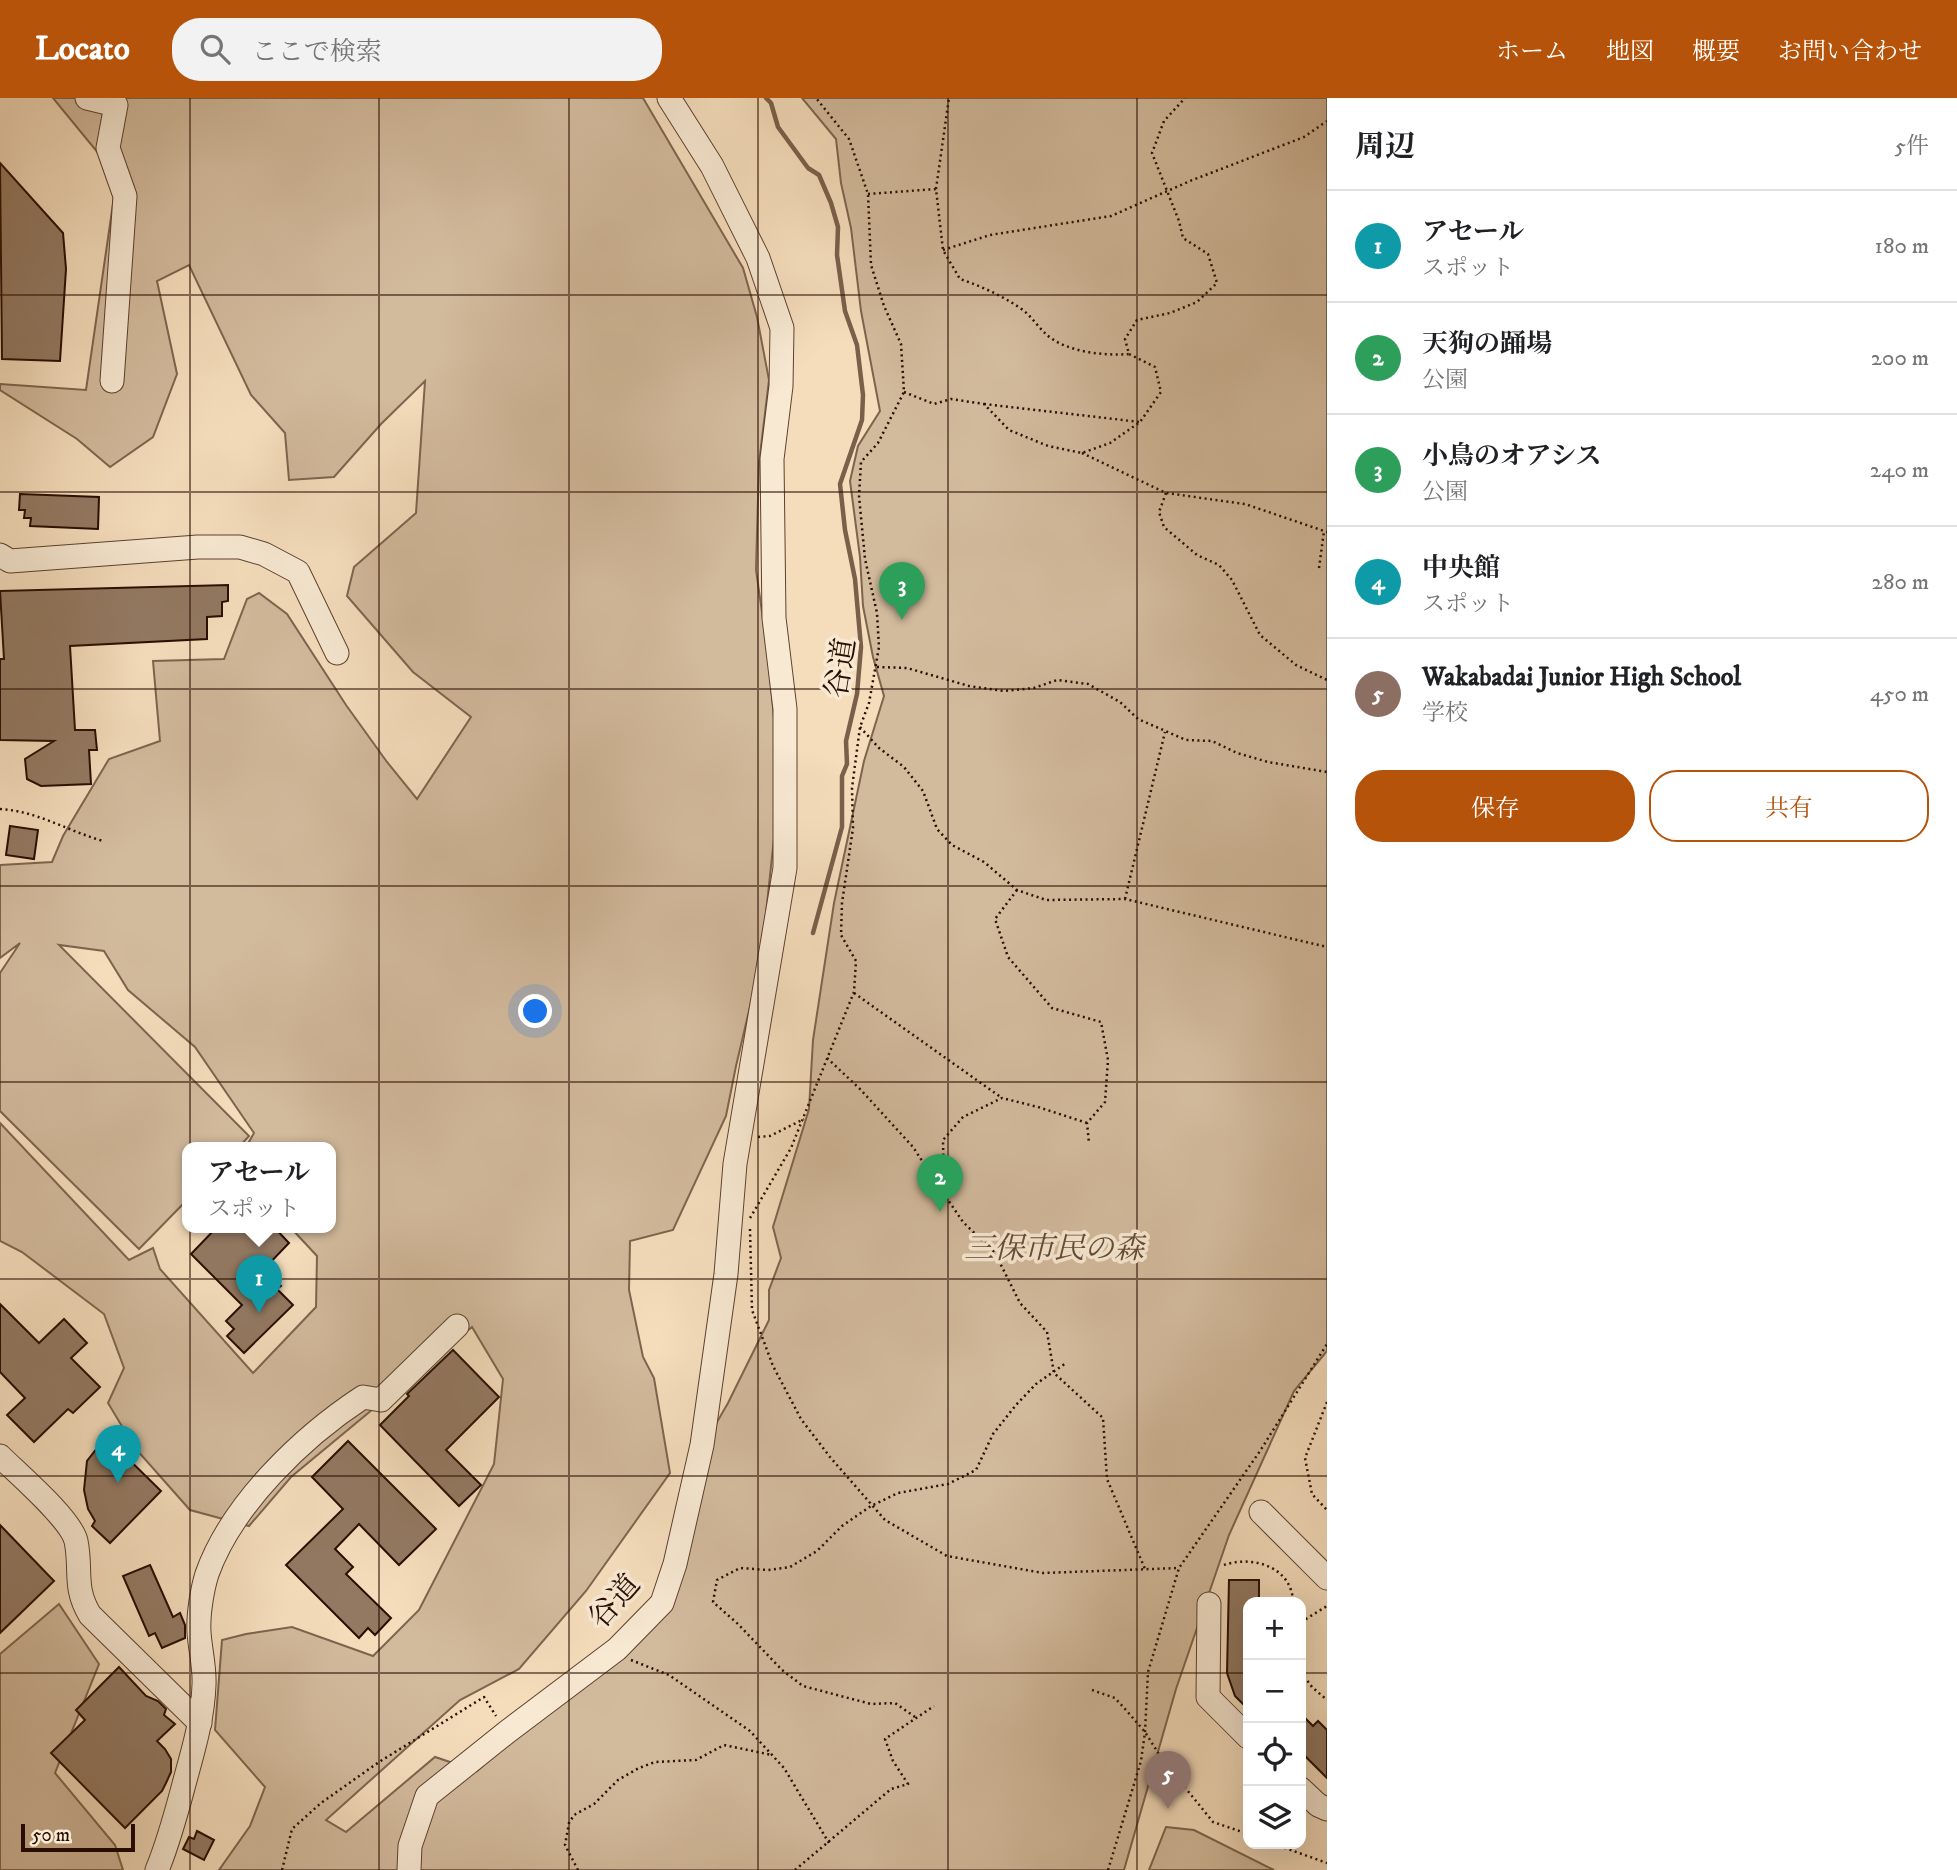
<!DOCTYPE html>
<html lang="ja">
<head>
<meta charset="utf-8">
<style>
  :root { --surface:#fff; --page:#f2f2f2; --text:#202124; --muted:#757577; --line:#e0e0e0; --accent:#b45309 }
  body { margin:0; font-family:"IM FELL DW Pica","Noto Serif JP",serif; background:var(--page); color:var(--text) }
  .controls { position:absolute; right:21px; bottom:21px; display:grid; overflow:hidden; border-radius:14px; box-shadow:0 7px 28px #0002 }
  .controls button { width:63px; height:63px; display:grid; place-items:center; padding:0; border:0; border-bottom:2px solid var(--line); background:var(--surface); color:var(--text); font:35px sans-serif }
  .scale { position:absolute; left:21px; bottom:18px; width:114px; box-sizing:border-box; padding-left:7px; border:4px solid #290d00; border-top:0; font-size:19px; line-height:24px; white-space:nowrap; color:#290d00; -webkit-text-stroke:5px #f8e9d3; paint-order:stroke }
  .you { position:absolute; left:536px; top:914px; width:24px; height:24px; margin:-18px; border:5px solid #fff; border-radius:50%; background:#1a73e8; box-shadow:0 0 0 10px #1a73e833 }
  .badge { display:grid; place-items:center; width:46px; height:46px; border-radius:50%; background:var(--accent); color:#fff; font-size:23px; font-weight:700 }
  .pin { position:absolute; translate:-50% -58px; filter:drop-shadow(0 2px 4px #0008) }
  .pin::after { content:''; position:absolute; top:37px; width:24px; height:21px; background:inherit; clip-path:polygon(0 0,100% 0,50% 100%) }
  .popup { position:absolute; left:182px; top:1044px; width:154px; height:91px; box-sizing:border-box; display:grid; place-content:center; border-radius:14px; background:var(--surface); filter:drop-shadow(0 2px 5px #0005); font-size:23px; white-space:nowrap; color:var(--muted) }
  .popup b { font-size:26px; color:var(--text) }
  .popup::after { content:''; position:absolute; left:50%; top:100%; margin-left:-14px; border:14px solid transparent; border-top-color:var(--surface) }
  .list { margin:0; padding:0; list-style:none }
  h2 { display:flex; justify-content:space-between; align-items:center; height:91px; margin:0; padding:0 28px; font-size:30px }
  h2 small { font-size:23px; font-weight:400; color:var(--muted) }
  .list li { display:grid; grid-template-columns:46px 1fr auto; gap:21px; align-items:center; box-sizing:border-box; height:112px; padding:0 28px; border-top:2px solid var(--line) }
  .list b { display:block; font-size:26px; white-space:nowrap }
  .list p { margin:0; font-size:23px; white-space:nowrap; color:var(--muted) }
  .list em { font-size:23px; font-style:normal; color:var(--muted) }
  .actions { display:flex; gap:14px; padding:21px 28px }
  .actions a { flex:1; padding:16px 0; border:2px solid var(--accent); border-radius:28px; text-align:center; font-size:24px; color:var(--accent) }
  .actions .main { background:var(--accent); color:#fff }
  .icon { flex:none; width:38px; height:38px; fill:none; stroke:currentColor; stroke-width:2; stroke-linecap:round; stroke-linejoin:round }
  .map { position:relative; flex:none; width:1327px; height:1772px; overflow:hidden }
  header { display:flex; align-items:center; gap:42px; box-sizing:border-box; height:98px; padding:0 35px; background:var(--accent); color:#fff }
  header strong { font-size:33px }
  nav { display:flex; gap:38px; margin-inline-start:auto; font-size:24px }
  .search { width:490px; height:63px; background:var(--page); display:flex; align-items:center; gap:18px; box-sizing:border-box; padding:0 24px; border-radius:28px; color:var(--muted); font-size:26px }
  main { display:flex }
  aside { flex:1; background:var(--surface) }
  .map>svg:first-child { display:block }
  .green { fill:#d2ba9c; stroke:#7e644e; stroke-width:2 }
  .lines { fill:none; stroke-linecap:round; stroke-linejoin:round }
  .stream { stroke:#7a5f4a; stroke-width:4.5 }
  .building { fill:#937962; stroke:#290d00; stroke-width:2 }
  .minor-casing { stroke:#5c412f; stroke-width:25 }
  .path { stroke:#290d00; stroke-width:2.5; stroke-dasharray:2 3.5; stroke-linecap:butt }
  .minor { stroke:#f8e9d3; stroke-width:23 }
  .grid { fill:none; stroke:#290d00; stroke-width:2; stroke-opacity:0.55 }
  .labels { text-anchor:middle; stroke-width:7; stroke-linejoin:round; paint-order:stroke }
  .street-label { font-size:30px; fill:#290d00; stroke:#f8e9d3 }
  .park-label { font-size:30px; font-style:italic; fill:#644a37; stroke:#f8e9d3 }
</style>
</head>
<body>
<header>
<strong>Locato</strong>
<div class="search"><svg class="icon" aria-label="search" viewBox="0 0 24 24"><circle cx="10" cy="10" r="6"/><path d="M15 15l6 6"/></svg>ここで検索</div>
<nav><a>ホーム</a><a>地図</a><a>概要</a><a>お問い合わせ</a></nav>
</header>
<main>
<div class="map">
<svg width="1327" height="1772" viewBox="0 0 1327 1772">
  <rect width="100%" height="100%" fill="#f5ddbc"/>
  <filter id="stains"><feTurbulence type="fractalNoise" baseFrequency=".00286" numOctaves="4"/><feColorMatrix values="0 0 0 0 .2 0 0 0 0 .09 0 0 0 0 .02 0 0 0 .5 -.17"/></filter>
  <radialGradient id="worn" r=".72"><stop offset=".6" stop-color="#630" stop-opacity="0"/><stop offset="1" stop-color="#630" stop-opacity=".3"/></radialGradient>
  <g class="green">
    <polygon points="53,0 643,0 743,170 757,219 769,282 759,365 756,472 768,556 775,631 777,712 761,862 736,968 726,1018 673,1132 630,1143 629,1192 643,1259 654,1280 670,1375 586,1493 519,1571 460,1602 326,1722 346,1734 435,1659 477,1673 549,1607 660,1496 687,1376 728,1305 769,1222 769,1192 781,1160 773,1129 809,1011 813,942 834,805 864,663 884,598 873,559 863,508 860,459 850,383 858,348 880,313 861,213 851,130 841,85 836,41 802,0 1327,0 1327,1253 1294,1293 1229,1437 1176,1591 1124,1772 219,1772 250,1728 265,1689 215,1632 222,1542 246,1536 292,1529 373,1558 419,1512 494,1366 503,1281 472,1229 291,1379 249,1428 190,1412 135,1350 108,1305 124,1270 104,1216 22,1154 0,1143 0,1025 129,1162 153,1150 160,1171 253,1275 316,1209 317,1158 290,1129 331,1129 331,1049 246,1049 254,1035 195,949 128,892 104,853 59,847 249,1038 239,1049 187,1049 187,1102 139,1151 0,1013 0,875 20,845 0,860 0,767 52,764 63,738 109,661 160,643 153,563 224,561 247,501 259,495 287,516 346,607 387,664 417,701 471,619 413,574 347,498 354,469 416,415 425,283 381,326 334,379 289,382 285,335 251,297 189,167 157,183 177,276 153,339 110,369 77,341 0,292 0,286 86,292 117,78"/>
    <polygon points="59,1506 99,1566 55,1675 115,1747 123,1772 0,1772 0,1556"/>
    <polygon points="1166,1729 1194,1732 1274,1772 1149,1772"/>
  </g>
  <g class="lines">
    <polyline class="stream" points="766,0 771,5 778,29 808,70 819,77 831,105 838,129 837,157 845,213 857,247 863,297 862,322 840,386 845,432 855,481 861,549 857,596 846,643 847,666 842,678 842,729 813,835"/>
  </g>
  <g class="building">
    <polygon points="0,65 63,135 66,171 60,263 2,261"/>
    <polygon points="20,396 99,399 98,431 30,428 31,420 24,420 25,412 19,412"/>
    <polygon points="228,487 228,503 222,504 222,518 207,519 207,541 70,548 75,632 95,632 97,652 89,652 91,686 41,688 27,681 25,661 54,643 0,642 0,561 4,561 0,493"/>
    <polygon points="10,728 38,732 34,761 6,757"/>
    <polygon points="217,1129 274,1129 289,1145 264,1171 281,1188 277,1191 293,1207 244,1255 227,1238 234,1231 226,1223 242,1207 191,1156"/>
    <polygon points="0,1206 39,1245 64,1221 87,1245 71,1260 100,1289 73,1315 68,1311 34,1344 7,1317 25,1300 0,1274"/>
    <polygon points="453,1252 499,1299 446,1352 481,1387 459,1408 380,1327 409,1298 407,1296"/>
    <polygon points="106,1339 161,1393 110,1445 92,1428 95,1423 88,1411 84,1392 87,1363"/>
    <polygon points="348,1343 436,1431 399,1467 359,1426 335,1451 353,1469 346,1476 391,1520 375,1537 368,1530 359,1540 286,1467 343,1411 312,1379"/>
    <polygon points="0,1427 54,1483 0,1535"/>
    <polygon points="150,1467 173,1519 180,1515 185,1527 185,1540 162,1550 155,1535 149,1538 123,1478"/>
    <polygon points="1229,1482 1259,1482 1259,1504 1248,1504 1248,1611 1235,1598 1227,1575"/>
    <polygon points="119,1569 146,1598 158,1603 166,1611 164,1617 175,1626 157,1643 165,1651 171,1661 171,1674 166,1685 162,1693 125,1730 51,1655 85,1622 76,1612"/>
    <polygon points="1301,1616 1313,1628 1318,1623 1327,1632 1327,1680 1301,1654"/>
    <polygon points="197,1733 214,1742 204,1762 183,1751 189,1739 194,1741"/>
  </g>
  <g class="lines">
    <g class="minor-casing">
      <g id="minor">
        <polyline points="87,0 116,7 108,50 125,98 112,283"/>
        <polyline points="0,457 10,463 198,449 240,449 264,456 298,474 337,555"/>
        <path d="M0 1358C18 1376 71 1421 76 1443 82 1472 73 1489 90 1517L200 1625"/>
        <polyline points="1261,1414 1327,1480"/>
        <polyline points="1209,1506 1208,1599 1248,1639"/>
        <polyline points="1301,1691 1318,1707 1327,1711"/>
        <path d="M157 1772C170 1741 178 1708 187 1675 195 1646 203 1617 204 1587 205 1569 200 1551 199 1534 198 1517 202 1492 207 1476 232 1406 302 1339 363 1299L381 1302 457 1228"/>
        <polyline points="409,1772 410,1748 427,1698 507,1634 617,1551 662,1505 675,1466 702,1347 726,1176 735,1066 785,770 785,611 774,520 772,361 781,288 782,230 758,160 712,68 669,0"/>
      </g>
    </g>
    <g class="path">
      <polyline points="936,91 949,0"/>
      <path d="M868 96 936 91 943 152 960 181C983 189 1003 198 1023 212 1032 219 1038 229 1046 236 1065 254 1104 258 1129 256L1125 241 1137 222 1170 215 1197 204 1217 185 1208 156 1183 140 1179 123 1152 55 1164 23 1185 0"/>
      <polyline points="943,152 990,137 1111,118 1190,83 1304,39 1327,23"/>
      <polyline points="904,294 934,306 951,301 984,306 1009,332 1048,348 1082,355 1110,345 1140,324 1161,294 1155,269 1129,256"/>
      <polyline points="984,306 1140,324"/>
      <polyline points="1082,355 1166,395 1245,406 1327,434"/>
      <polyline points="1166,395 1159,414 1164,429 1197,457 1219,467 1232,482 1260,537 1296,567 1327,582"/>
      <polyline points="1319,470 1324,433"/>
      <polyline points="877,569 907,570 969,588 1004,593 1034,590 1057,582 1088,586 1120,604 1138,621 1186,642 1212,643 1237,655 1268,664 1327,674"/>
      <polyline points="860,629 879,650 904,669 923,693 937,731 952,747 984,764 1017,792 1046,802 1125,801 1327,849"/>
      <path d="M0 711C37 713 68 733 103 743"/>
      <polyline points="1017,792 995,821 1008,859 1052,910 1101,924 1108,962 1105,1004 1087,1025 1089,1045"/>
      <polyline points="1125,801 1165,634"/>
      <polyline points="854,895 1002,1000"/>
      <polyline points="827,960 860,991 913,1049 943,1095"/>
      <polyline points="1087,1025 1038,1009 1002,1000 963,1019 943,1042 944,1096 963,1124 995,1155 1020,1205 1047,1234 1054,1275 1103,1320 1107,1381 1145,1471"/>
      <polyline points="758,1039 770,1038 804,1021"/>
      <polyline points="750,1120 791,1050 854,894 856,863 841,837 842,805 853,730 852,690 860,629 869,605 879,549 877,515 865,461 859,398 861,364 878,345 904,294 901,246 884,208 871,167 868,96 849,41 816,0"/>
      <polyline points="750,1131 752,1212 773,1268 801,1321 830,1359 885,1422 947,1458 1043,1475 1179,1470"/>
      <polyline points="1327,1304 1305,1360 1312,1396 1327,1412"/>
      <path d="M1224 1467C1253 1457 1292 1469 1293 1504"/>
      <polyline points="1301,1524 1327,1508"/>
      <polyline points="631,1562 669,1577 750,1633 784,1670 829,1745"/>
      <polyline points="1301,1574 1312,1589 1327,1602"/>
      <polyline points="1092,1592 1115,1600 1126,1612 1145,1634 1162,1661 1213,1724 1248,1736"/>
      <polyline points="915,1619 895,1605 871,1606 803,1588 782,1572 738,1526 713,1504 717,1482 740,1470 768,1472 790,1469 817,1453 842,1428 871,1408 898,1395 948,1386 976,1372 993,1336 1016,1307 1036,1286 1066,1265"/>
      <polyline points="1274,1746 1327,1765"/>
      <polyline points="282,1772 292,1731 321,1705 379,1664 484,1599 496,1618"/>
      <polyline points="578,1772 565,1747 569,1725 574,1717 594,1706 618,1682 639,1670 655,1664 696,1662 724,1647 772,1657"/>
      <polyline points="795,1772 891,1691 908,1686 893,1663 885,1641 934,1608"/>
      <polyline points="1108,1772 1141,1663 1145,1634 1148,1574 1179,1470 1260,1353 1327,1246"/>
    </g>
    <use href="#minor" class="minor"/>
  </g>
  <path class="grid" d="M190 0V1772M379 0V1772M569 0V1772M758 0V1772M948 0V1772M1137 0V1772M0 197H1327M0 394H1327M0 591H1327M0 788H1327M0 984H1327M0 1181H1327M0 1378H1327M0 1575H1248M1301 1575H1327"/>
  <g class="labels">
    <g class="street-label">
      <text transform="translate(840 570) rotate(-81)" y="10">谷道</text>
      <text transform="translate(614 1503) rotate(-49)" y="10">谷道</text>
    </g>
    <g class="park-label">
      <text x="1054" y="1160">三保市民の森</text>
    </g>
  </g>
  <rect width="100%" height="100%" filter="url(#stains)"/>
  <rect width="100%" height="100%" fill="url(#worn)"/>
</svg>
<div class="controls">
<button>+</button>
<button>−</button>
<button><svg class="icon" aria-label="locate" viewBox="0 0 24 24"><circle cx="12" cy="12" r="6"/><path d="M12 2v4M12 18v4M2 12h4M18 12h4"/></svg></button>
<button><svg class="icon" aria-label="layers" viewBox="0 0 24 24"><path d="M12 4l9 5-9 5-9-5zM3 14l9 5 9-5"/></svg></button>
</div>
<div class="scale">50 m</div>
<div class="you"></div>
<div class="pin badge" style="left:259px;top:1215px;background:#0f9aa8">1</div>
<div class="popup"><b>アセール</b>スポット</div>
<div class="pin badge" style="left:940px;top:1114px;background:#2e9e5b">2</div>
<div class="pin badge" style="left:902px;top:522px;background:#2e9e5b">3</div>
<div class="pin badge" style="left:118px;top:1385px;background:#0f9aa8">4</div>
<div class="pin badge" style="left:1168px;top:1711px;background:#8d6e63">5</div>
</div>
<aside>
<h2>周辺<small>5件</small></h2>
<ul class="list">
<li><span class="badge" style="background:#0f9aa8">1</span><div><b>アセール</b><p>スポット</p></div><em>180 m</em></li>
<li><span class="badge" style="background:#2e9e5b">2</span><div><b>天狗の踊場</b><p>公園</p></div><em>200 m</em></li>
<li><span class="badge" style="background:#2e9e5b">3</span><div><b>小鳥のオアシス</b><p>公園</p></div><em>240 m</em></li>
<li><span class="badge" style="background:#0f9aa8">4</span><div><b>中央館</b><p>スポット</p></div><em>280 m</em></li>
<li><span class="badge" style="background:#8d6e63">5</span><div><b>Wakabadai Junior High School</b><p>学校</p></div><em>450 m</em></li>
</ul>
<div class="actions"><a class="main">保存</a><a>共有</a></div>
</aside>
</main>
</body>
</html>
